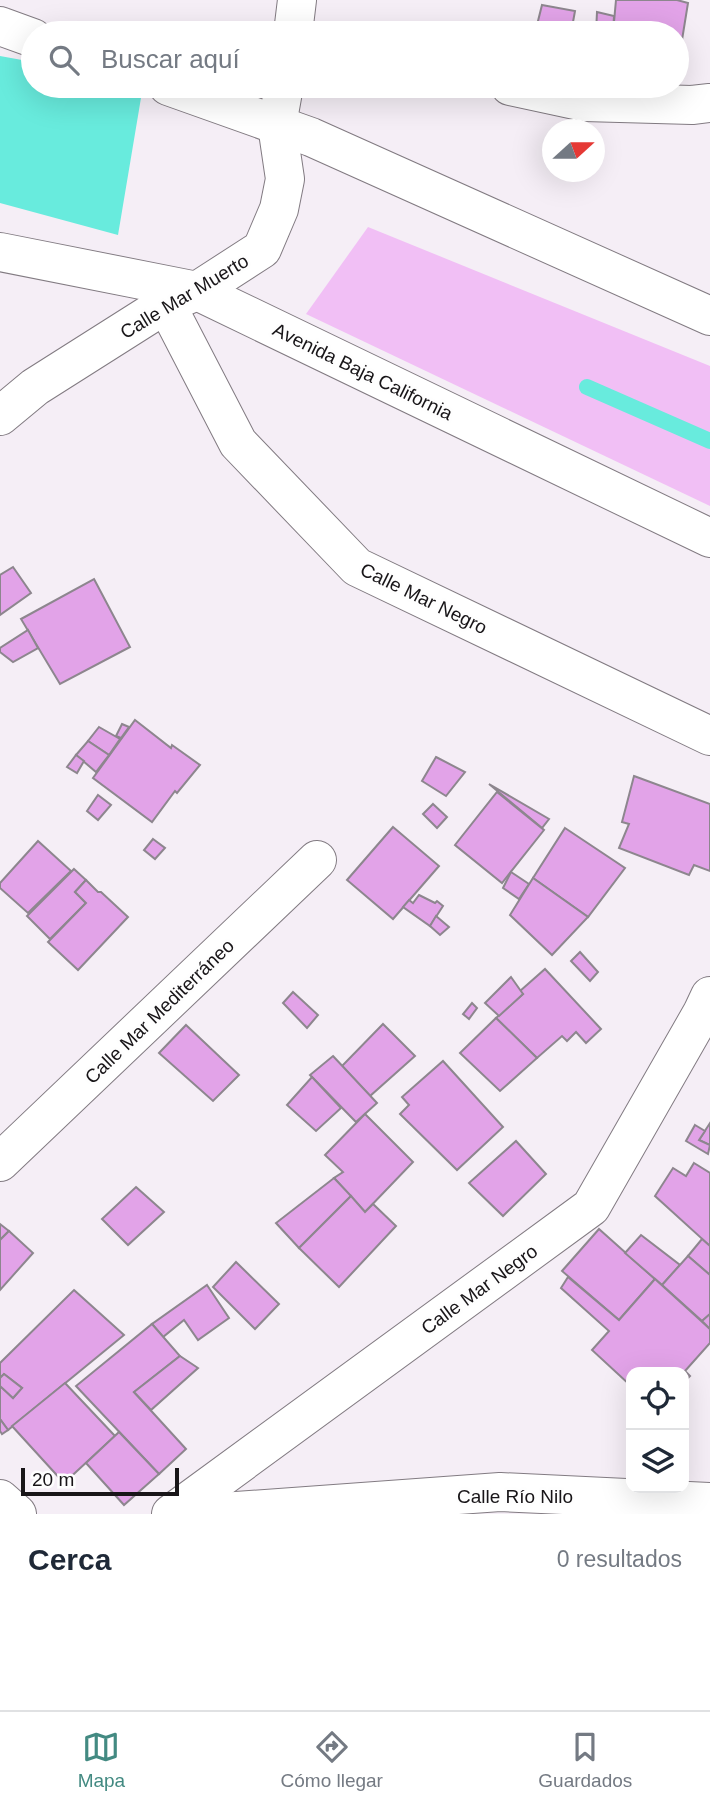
<!DOCTYPE html>
<html lang="es">
<head>
<meta charset="utf-8">
<style>
  :root { --surface:#fff; --page:#f6f6f7; --text:#1f2937; --muted:#747a83; --line:#e0e1e3; --accent:#438a82 }
  body { margin:0; font-family:Arial,sans-serif; background:var(--page); color:var(--text) }
  .controls { position:absolute; right:21px; bottom:21px; display:grid; overflow:hidden; border-radius:14px; box-shadow:0 7px 28px #0002 }
  .controls button { width:63px; height:63px; display:grid; place-items:center; padding:0; border:0; border-bottom:2px solid var(--line); background:var(--surface); color:var(--text); font:35px sans-serif }
  .compass { position:absolute; left:542px; top:119px; width:63px; height:63px; border-radius:50%; background:var(--surface); box-shadow:0 7px 28px #0002; rotate:69deg }
  .scale { position:absolute; left:21px; bottom:18px; width:158px; box-sizing:border-box; padding-left:7px; border:4px solid #181518; border-top:0; font-size:19px; line-height:24px; white-space:nowrap; color:#181518; -webkit-text-stroke:5px #fefefe; paint-order:stroke }
  .list { margin:0; padding:0; list-style:none }
  h2 { display:flex; justify-content:space-between; align-items:center; height:91px; margin:0; padding:0 28px; font-size:30px }
  h2 small { font-size:23px; font-weight:400; color:var(--muted) }
  .icon { flex:none; width:38px; height:38px; fill:none; stroke:currentColor; stroke-width:2; stroke-linecap:round; stroke-linejoin:round }
  .map { position:relative; flex:none; width:710px; height:1514px; overflow:hidden }
  .search { position:absolute; background:var(--surface); box-shadow:0 7px 28px #0002; left:21px; right:21px; top:21px; height:77px; display:flex; align-items:center; gap:18px; box-sizing:border-box; padding:0 24px; border-radius:38px; color:var(--muted); font-size:26px }
  .sheet { height:196px; background:var(--surface) }
  nav { display:flex; justify-content:space-around; align-items:center; box-sizing:border-box; height:98px; border-top:2px solid var(--line); background:var(--surface); font-size:19px; color:var(--muted) }
  nav a { display:grid; justify-items:center; gap:4px }
  nav .on { color:var(--accent) }
  .map>svg:first-child { display:block }
  .green { fill:#f1bff5 }
  .water { fill:#68ebdd }
  .lines { fill:none; stroke-linecap:round; stroke-linejoin:round }
  .stream { stroke:#68ebdd; stroke-width:16 }
  .building { fill:#e2a3e8; stroke:#8d868e; stroke-width:2 }
  .minor-casing { stroke:#827b82; stroke-width:40 }
  .tertiary-casing { stroke:#827b82; stroke-width:40 }
  .minor { stroke:#fff; stroke-width:38 }
  .tertiary { stroke:#fff; stroke-width:38 }
  .labels { text-anchor:middle; stroke-width:6; stroke-linejoin:round; paint-order:stroke }
  .street-label { font-size:19px; fill:#181518; stroke:#fefefe }
</style>
</head>
<body>
<div class="map">
<svg width="710" height="1514" viewBox="0 0 710 1514">
  <rect width="100%" height="100%" fill="#f5eef6"/>
  <polygon class="green" points="368,227 710,366 710,506 306,314"/>
  <polygon class="water" points="0,56 33,62 33,86 143,86 118,235 0,203"/>
  <g class="lines">
    <polyline class="stream" points="587,387 710,441"/>
  </g>
  <g class="building">
    <polygon points="616,0 677,0 688,3 677,71 677,33 613,33"/>
    <polygon points="542,5 575,11 571,33 535,33"/>
    <polygon points="597,12 614,16 613,33 596,33"/>
    <polygon points="13,567 31,593 0,615 0,575"/>
    <polygon points="94,579 130,647 60,684 21,619"/>
    <polygon points="28,630 38,648 13,662 0,652 0,648"/>
    <polygon points="135,720 171,748 172,745 200,765 177,793 175,791 152,822 93,778"/>
    <polygon points="122,724 129,727 121,738 116,736"/>
    <polygon points="99,727 120,739 109,755 88,741"/>
    <polygon points="88,741 109,755 96,772 76,755"/>
    <polygon points="76,755 84,761 77,773 67,767"/>
    <polygon points="436,757 465,772 446,796 422,781"/>
    <polygon points="634,776 710,804 710,871 694,865 689,875 619,848 629,824 622,822"/>
    <polygon points="489,784 549,819 542,828"/>
    <polygon points="497,792 544,830 502,883 455,845"/>
    <polygon points="98,795 111,805 98,820 87,811"/>
    <polygon points="433,804 447,817 437,828 423,814"/>
    <polygon points="393,827 439,866 393,919 347,880"/>
    <polygon points="565,828 625,868 588,917 533,878"/>
    <polygon points="153,839 165,848 155,859 144,850"/>
    <polygon points="38,841 71,871 28,913 0,888 0,883"/>
    <polygon points="74,869 86,880 75,892 86,903 50,939 27,916"/>
    <polygon points="511,872 529,884 519,899 503,888"/>
    <polygon points="533,878 588,917 552,955 510,915"/>
    <polygon points="86,880 98,892 101,892 128,917 78,970 48,942 86,903 75,892"/>
    <polygon points="419,895 435,903 437,901 443,906 430,926 403,907 409,900 413,903"/>
    <polygon points="436,916 449,927 440,935 430,926"/>
    <polygon points="580,952 598,972 590,981 571,961"/>
    <polygon points="545,969 601,1029 586,1043 576,1032 567,1041 562,1036 537,1058 496,1018 523,994 520,991"/>
    <polygon points="511,977 523,994 499,1016 485,1003"/>
    <polygon points="293,992 318,1015 307,1028 283,1003"/>
    <polygon points="472,1003 477,1008 469,1019 463,1014"/>
    <polygon points="496,1018 537,1058 500,1091 460,1053"/>
    <polygon points="383,1024 415,1056 370,1096 342,1066"/>
    <polygon points="186,1025 239,1075 213,1101 159,1053"/>
    <polygon points="333,1056 377,1103 356,1122 310,1075"/>
    <polygon points="443,1061 503,1127 457,1170 400,1114 409,1105 402,1097"/>
    <polygon points="312,1077 341,1108 316,1131 287,1105"/>
    <polygon points="365,1114 413,1162 365,1212 334,1178 343,1172 325,1155"/>
    <polygon points="710,1123 710,1145 699,1140"/>
    <polygon points="695,1125 705,1131 699,1140 710,1145 708,1154 686,1141"/>
    <polygon points="516,1141 546,1174 503,1216 469,1183"/>
    <polygon points="694,1163 710,1173 710,1246 655,1196 673,1168 686,1176"/>
    <polygon points="334,1178 351,1196 299,1248 276,1223"/>
    <polygon points="136,1187 164,1212 128,1245 102,1219"/>
    <polygon points="351,1196 365,1212 373,1204 396,1226 339,1287 299,1248"/>
    <polygon points="0,1224 9,1231 0,1240"/>
    <polygon points="599,1229 655,1279 619,1320 562,1271"/>
    <polygon points="9,1231 33,1253 0,1290 0,1240"/>
    <polygon points="641,1235 680,1265 662,1285 625,1253"/>
    <polygon points="702,1239 710,1246 710,1275 688,1256"/>
    <polygon points="688,1256 710,1275 710,1314 702,1321 662,1285"/>
    <polygon points="236,1262 279,1304 255,1329 213,1287"/>
    <polygon points="568,1277 619,1320 655,1279 710,1329 710,1343 685,1371 690,1376 684,1382 684,1372 631,1372 631,1386 592,1350 609,1331 561,1288"/>
    <polygon points="207,1285 229,1318 198,1340 184,1320 163,1337 152,1324"/>
    <polygon points="74,1290 124,1335 8,1430 0,1419 0,1386 13,1398 22,1388 4,1374 0,1378 0,1363"/>
    <polygon points="710,1314 710,1329 702,1321"/>
    <polygon points="152,1324 180,1356 134,1392 186,1449 159,1474 76,1386"/>
    <polygon points="180,1356 198,1368 151,1410 134,1392"/>
    <polygon points="4,1374 22,1388 13,1398 0,1386 0,1378"/>
    <polygon points="65,1383 115,1436 64,1483 12,1426"/>
    <polygon points="0,1419 8,1430 2,1434 0,1431"/>
    <polygon points="119,1432 159,1474 124,1505 86,1463"/>
  </g>
  <g class="lines">
    <g class="minor-casing">
      <g id="minor">
        <polyline points="293,33 297,0"/>
        <polyline points="510,86 584,102 692,105 710,103"/>
        <polyline points="166,304 238,443 357,567 710,736"/>
        <polyline points="0,416 35,387 166,304 197,291 262,249 279,209 285,179 277,125 284,86"/>
        <polyline points="0,1162 317,860"/>
        <polyline points="0,1499 17,1514"/>
        <polyline points="171,1514 591,1207 702,1013 710,996"/>
        <polyline points="194,1514 500,1492 710,1502"/>
      </g>
    </g>
    <g class="tertiary-casing">
      <g id="tertiary">
        <polyline points="0,26 33,38"/>
        <polyline points="168,86 311,137 710,316"/>
        <polyline points="0,252 197,291 710,538"/>
      </g>
    </g>
    <use href="#minor" class="minor"/>
    <use href="#tertiary" class="tertiary"/>
  </g>
  <g class="labels">
    <g class="street-label">
      <text transform="translate(184 296) rotate(-31)" y="7">Calle Mar Muerto</text>
      <text transform="translate(363 371) rotate(26)" y="7">Avenida Baja California</text>
      <text transform="translate(424 598) rotate(26)" y="7">Calle Mar Negro</text>
      <text transform="translate(159 1011) rotate(-44)" y="7">Calle Mar Mediterráneo</text>
      <text transform="translate(479 1289) rotate(-36)" y="7">Calle Mar Negro</text>
      <text x="515" y="1503">Calle Río Nilo</text>
    </g>
  </g>
</svg>
<div class="controls">
<button><svg class="icon" aria-label="locate" viewBox="0 0 24 24"><circle cx="12" cy="12" r="6"/><path d="M12 2v4M12 18v4M2 12h4M18 12h4"/></svg></button>
<button><svg class="icon" aria-label="layers" viewBox="0 0 24 24"><path d="M12 4l9 5-9 5-9-5zM3 14l9 5 9-5"/></svg></button>
</div>
<svg class="compass" viewBox="-18 -18 36 36"><path d="M0-13l5 13h-10z" fill="#e53935"/><path d="M0 13l5-13h-10z" fill="#747a83"/></svg>
<div class="scale">20 m</div>
<div class="search"><svg class="icon" aria-label="search" viewBox="0 0 24 24"><circle cx="10" cy="10" r="6"/><path d="M15 15l6 6"/></svg>Buscar aquí</div>
</div>
<section class="sheet">
<h2>Cerca<small>0 resultados</small></h2>
<ul class="list">
</ul>
</section>
<nav>
<a class="on"><svg class="icon" aria-label="map" viewBox="0 0 24 24"><path d="M3 6l6-2 6 2 6-2v14l-6 2-6-2-6 2zM9 4v14M15 6v14"/></svg>Mapa</a>
<a><svg class="icon" aria-label="directions" viewBox="0 0 24 24"><path d="M12 3l9 9-9 9-9-9zM9 14v-3h6M13 9l2 2-2 2"/></svg>Cómo llegar</a>
<a><svg class="icon" aria-label="saved" viewBox="0 0 24 24"><path d="M7 4h10v16l-5-4-5 4z"/></svg>Guardados</a>
</nav>
</body>
</html>
